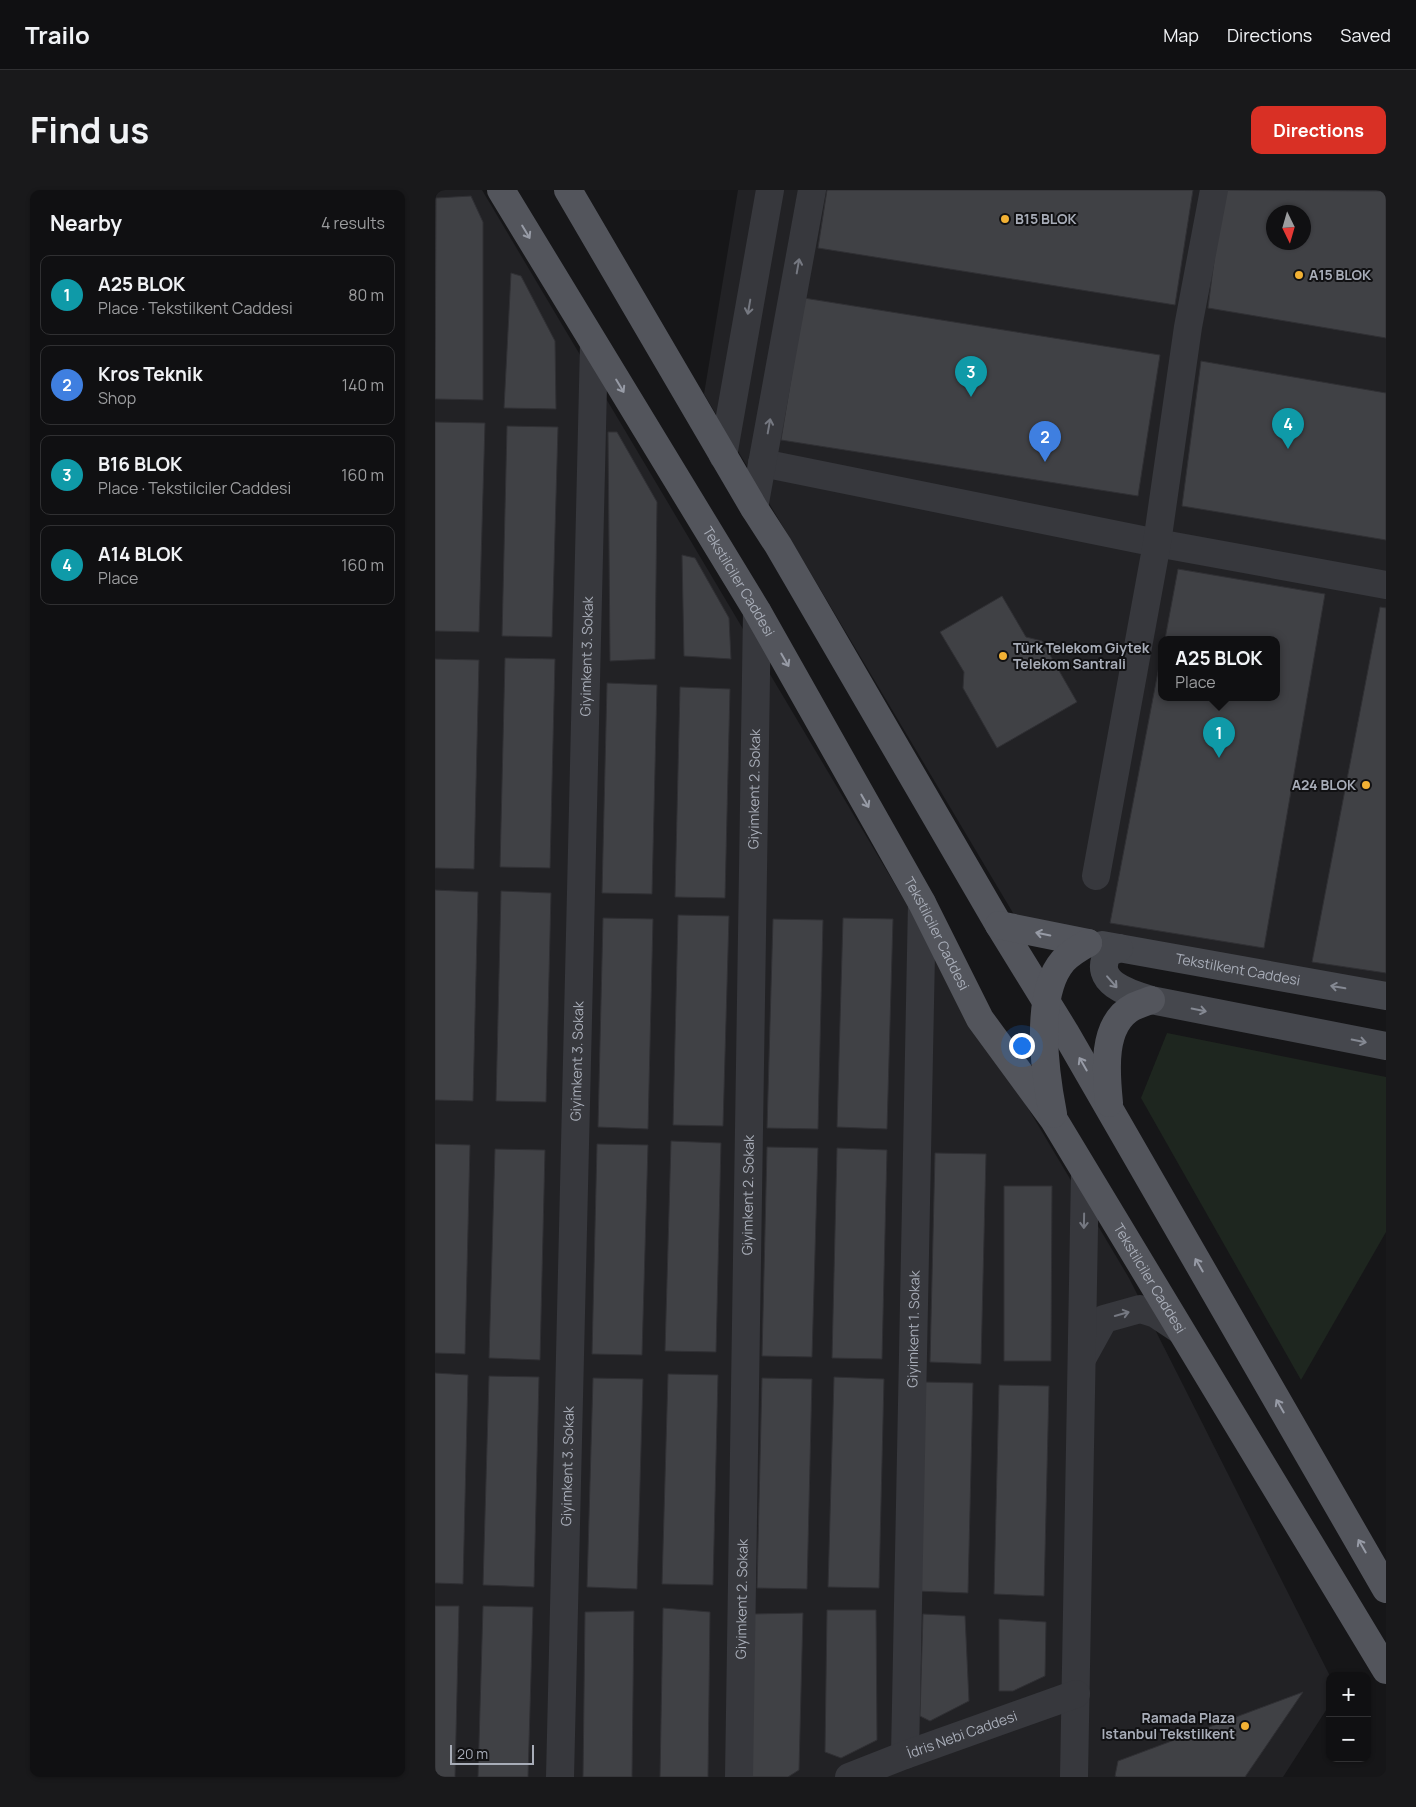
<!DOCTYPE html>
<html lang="en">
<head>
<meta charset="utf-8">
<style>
  :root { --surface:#101012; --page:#19191b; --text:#f1f3f6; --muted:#9c9d9f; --line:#303032; --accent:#d93025 }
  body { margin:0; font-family:Manrope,sans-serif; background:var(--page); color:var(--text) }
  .controls { position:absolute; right:15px; bottom:15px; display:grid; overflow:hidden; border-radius:10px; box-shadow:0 1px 4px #0004 }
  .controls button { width:45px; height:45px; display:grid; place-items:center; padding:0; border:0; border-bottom:1px solid var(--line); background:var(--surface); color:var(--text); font:25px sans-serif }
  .compass { position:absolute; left:831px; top:15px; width:45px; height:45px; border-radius:50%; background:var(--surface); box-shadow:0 1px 4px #0004; rotate:175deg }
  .scale { position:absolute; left:15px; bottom:12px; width:84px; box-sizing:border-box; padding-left:5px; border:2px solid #a8adb8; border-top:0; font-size:14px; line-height:18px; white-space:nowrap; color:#a8adb8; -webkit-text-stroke:4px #111113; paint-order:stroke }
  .you { position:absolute; left:586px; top:855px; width:18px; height:18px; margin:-12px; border:4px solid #fff; border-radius:50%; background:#1a73e8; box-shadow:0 0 0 8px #1a73e833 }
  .badge { display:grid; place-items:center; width:32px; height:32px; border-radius:50%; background:var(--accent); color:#fff; font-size:16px; font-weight:700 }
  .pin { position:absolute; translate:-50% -41px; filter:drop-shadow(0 1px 2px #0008) }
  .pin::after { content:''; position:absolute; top:26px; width:18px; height:15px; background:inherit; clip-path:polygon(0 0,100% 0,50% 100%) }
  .popup { position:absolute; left:723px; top:446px; width:122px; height:65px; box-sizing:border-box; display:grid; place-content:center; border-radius:10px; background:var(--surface); filter:drop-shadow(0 1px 4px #0005); font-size:16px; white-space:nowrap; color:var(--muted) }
  .popup b { font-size:19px; color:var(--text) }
  .popup::after { content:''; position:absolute; left:50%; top:100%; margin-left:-10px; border:10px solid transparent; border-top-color:var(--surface) }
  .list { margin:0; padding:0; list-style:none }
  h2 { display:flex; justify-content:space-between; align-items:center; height:65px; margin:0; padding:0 20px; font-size:21px }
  h2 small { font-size:16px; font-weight:400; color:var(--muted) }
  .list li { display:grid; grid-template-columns:32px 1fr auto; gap:15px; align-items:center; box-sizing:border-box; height:80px; margin:0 10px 10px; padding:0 10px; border:1px solid var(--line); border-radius:10px }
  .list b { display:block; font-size:19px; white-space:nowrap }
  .list p { margin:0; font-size:16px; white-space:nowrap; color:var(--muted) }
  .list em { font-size:16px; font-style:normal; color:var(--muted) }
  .map { position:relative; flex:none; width:951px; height:1587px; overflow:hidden; border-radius:10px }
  header { display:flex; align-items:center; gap:30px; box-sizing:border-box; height:70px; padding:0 25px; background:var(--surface); border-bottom:1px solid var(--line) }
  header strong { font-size:24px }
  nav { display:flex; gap:28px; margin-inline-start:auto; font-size:18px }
  .intro { display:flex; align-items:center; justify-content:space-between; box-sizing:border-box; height:120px; padding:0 30px }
  h1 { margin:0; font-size:35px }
  .button { padding:12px 22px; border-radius:10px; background:var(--accent); color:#fff; font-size:18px; font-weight:700 }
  main { display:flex; gap:30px; padding:0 30px }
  aside { flex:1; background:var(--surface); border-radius:10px; box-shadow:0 1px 4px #0004 }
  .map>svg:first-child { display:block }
  .built { fill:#222225; fill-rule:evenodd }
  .green { fill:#1e261f }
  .building { fill:#404145; stroke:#303034; fill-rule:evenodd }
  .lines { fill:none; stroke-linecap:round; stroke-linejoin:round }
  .minor { stroke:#37383d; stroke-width:28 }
  .tertiary { stroke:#37383d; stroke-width:28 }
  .secondary { stroke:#45474d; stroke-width:28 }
  .primary { stroke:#53555c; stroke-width:28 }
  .oneway { stroke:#979ba6 }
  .oneway2 { stroke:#757881 }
  .oneway3 { stroke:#858993 }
  .poi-dot { fill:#f2b134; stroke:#111113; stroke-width:2 }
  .labels { text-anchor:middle; stroke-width:4; stroke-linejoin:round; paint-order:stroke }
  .poi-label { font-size:14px; font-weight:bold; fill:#a8adb8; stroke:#111113; text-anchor:start }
  .street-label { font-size:14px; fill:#a8adb8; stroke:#111113 }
</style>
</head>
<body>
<header>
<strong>Trailo</strong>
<nav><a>Map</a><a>Directions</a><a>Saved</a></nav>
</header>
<div class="intro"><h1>Find us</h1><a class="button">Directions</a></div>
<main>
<aside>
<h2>Nearby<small>4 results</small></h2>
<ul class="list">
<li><span class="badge" style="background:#0f9aa8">1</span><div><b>A25 BLOK</b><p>Place · Tekstilkent Caddesi</p></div><em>80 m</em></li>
<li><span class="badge" style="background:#3f7fe0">2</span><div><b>Kros Teknik</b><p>Shop</p></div><em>140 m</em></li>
<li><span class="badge" style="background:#0f9aa8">3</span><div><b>B16 BLOK</b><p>Place · Tekstilciler Caddesi</p></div><em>160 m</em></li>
<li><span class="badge" style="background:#0f9aa8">4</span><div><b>A14 BLOK</b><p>Place</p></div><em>160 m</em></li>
</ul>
</aside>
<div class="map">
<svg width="951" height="1587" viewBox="0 0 951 1587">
  <rect width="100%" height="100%" fill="#161618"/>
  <g class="built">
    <polygon points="0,0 47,0 694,1088 895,1486 895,1514 848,1587 0,1587"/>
    <path d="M303 0H951V793L581 728 269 204ZM838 22H868V52H838ZM726 449H842V507H726Z"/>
  </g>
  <polygon class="green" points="732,843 951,887 951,1042 866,1190 706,908"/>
  <g class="building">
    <polygon points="392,0 758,0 740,115 383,58"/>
    <path d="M788 0 951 1V148L773 118ZM838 22H868V52H838Z"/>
    <polygon points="36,6 48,32 48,210 0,209 1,8"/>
    <polygon points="76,83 86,86 120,151 121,219 69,218"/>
    <polygon points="369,108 725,165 703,306 346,250"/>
    <polygon points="766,171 951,203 951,350 747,316"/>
    <polygon points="0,232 50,233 44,442 0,441"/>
    <polygon points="72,236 123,237 117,447 67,446"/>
    <polygon points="173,242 182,242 222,312 220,469 175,471"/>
    <polygon points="247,365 260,368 294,428 296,469 249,466"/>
    <polygon points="743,379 890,404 829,758 675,733 726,466 726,507 842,507 842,449 730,449"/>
    <polygon points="567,406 591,447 607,451 642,512 562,558 528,498 529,482 505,442"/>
    <polygon points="945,417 951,418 951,783 877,772"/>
    <polygon points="70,468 120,469 115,678 65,677"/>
    <polygon points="0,469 44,470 39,679 0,678"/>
    <polygon points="172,493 222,495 217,704 167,703"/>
    <polygon points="245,497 295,499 290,708 240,707"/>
    <polygon points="0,700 43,702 38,911 0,910"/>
    <polygon points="66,701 116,703 111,912 61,911"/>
    <polygon points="243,725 294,726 288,936 238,935"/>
    <polygon points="168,728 218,729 213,939 163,937"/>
    <polygon points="408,728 458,729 452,939 402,937"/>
    <polygon points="338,729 388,730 383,939 332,938"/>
    <polygon points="236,951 286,953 281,1162 230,1161"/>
    <polygon points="0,954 35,955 30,1164 0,1163"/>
    <polygon points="162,954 213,955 207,1165 157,1164"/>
    <polygon points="332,957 383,958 377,1167 327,1166"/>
    <polygon points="402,958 452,960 447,1169 397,1168"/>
    <polygon points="60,959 110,960 105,1170 54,1168"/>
    <polygon points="500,963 551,964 546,1174 495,1172"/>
    <polygon points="569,996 617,996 616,1171 569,1171"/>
    <polygon points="0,1183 33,1185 28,1394 0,1393"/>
    <polygon points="233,1184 283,1185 278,1395 227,1394"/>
    <polygon points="54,1186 104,1187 99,1397 48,1395"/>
    <polygon points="399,1187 449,1189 444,1398 393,1397"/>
    <polygon points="158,1188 208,1189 202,1399 152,1397"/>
    <polygon points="327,1188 377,1189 372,1399 322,1398"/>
    <polygon points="488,1192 538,1193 533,1403 482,1401"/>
    <polygon points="564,1195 614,1196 609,1406 559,1404"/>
    <polygon points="0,1416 24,1416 20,1587 0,1587"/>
    <polygon points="48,1416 98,1417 93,1587 43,1587"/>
    <polygon points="228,1418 275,1422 273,1587 225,1587"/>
    <polygon points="392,1420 441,1420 442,1550 406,1568 390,1562"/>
    <polygon points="199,1421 197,1587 148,1587 150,1422"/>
    <polygon points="368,1423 364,1580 353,1587 315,1587 317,1424"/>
    <polygon points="488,1424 530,1426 534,1511 495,1531 485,1526"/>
    <polygon points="564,1429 611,1432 610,1486 578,1501 564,1501"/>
    <polygon points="868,1502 810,1587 682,1587 680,1586 683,1571"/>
  </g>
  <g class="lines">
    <g class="minor">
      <polyline points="327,273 722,353 951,395"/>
      <polyline points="661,686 722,353 753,137 779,0"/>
      <polyline points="648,1167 669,1129 705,1119 721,1124 745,1140"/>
      <path id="s1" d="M470 1565 487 713"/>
      <path id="s2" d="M125 1587 159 154"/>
      <path id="s3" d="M304 1587 322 421"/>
      <polyline points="639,1587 650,983"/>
    </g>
    <g class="tertiary">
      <polyline points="288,266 335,0"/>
      <polyline points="319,318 377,0"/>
      <path id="s4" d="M414 1587 470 1565 641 1504"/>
    </g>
    <g class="secondary">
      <path id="s5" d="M667 755 951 806"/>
      <path d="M684 758 673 763C656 793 696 804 716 810L951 856"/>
    </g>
    <g class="primary">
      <path id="s6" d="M66 0 322 421 487 713 545 829 619 930 951 1480"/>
      <polyline points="133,0 319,318 343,355 564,735 630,842 951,1399"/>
      <polyline points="564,735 653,753"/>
      <path d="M674 913C671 883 666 834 698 817 704 814 711 812 716 810"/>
      <path d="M618 924C610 883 599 805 628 771 635 763 644 758 653 753"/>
    </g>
  </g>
  <defs><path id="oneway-shaft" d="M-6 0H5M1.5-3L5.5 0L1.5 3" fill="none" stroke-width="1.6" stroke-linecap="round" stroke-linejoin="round" transform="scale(1.25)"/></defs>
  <g class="oneway">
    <use href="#oneway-shaft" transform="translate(91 42) rotate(59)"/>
    <use href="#oneway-shaft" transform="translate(185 196) rotate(59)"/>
    <use href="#oneway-shaft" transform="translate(350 470) rotate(60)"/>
    <use href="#oneway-shaft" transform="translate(430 611) rotate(60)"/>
    <use href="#oneway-shaft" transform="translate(608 744) rotate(-168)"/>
    <use href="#oneway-shaft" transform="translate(648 874) rotate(-120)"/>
    <use href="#oneway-shaft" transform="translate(764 1075) rotate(-120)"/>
    <use href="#oneway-shaft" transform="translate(845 1216) rotate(-120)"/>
    <use href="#oneway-shaft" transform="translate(927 1356) rotate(-120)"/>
  </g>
  <g class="oneway2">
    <use href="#oneway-shaft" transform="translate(363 76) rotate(-80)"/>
    <use href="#oneway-shaft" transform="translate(314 117) rotate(100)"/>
    <use href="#oneway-shaft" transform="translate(334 236) rotate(-80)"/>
    <use href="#oneway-shaft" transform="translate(649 1031) rotate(91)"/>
    <use href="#oneway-shaft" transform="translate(687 1124) rotate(-16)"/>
  </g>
  <g class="oneway3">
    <use href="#oneway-shaft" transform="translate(677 792) rotate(49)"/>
    <use href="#oneway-shaft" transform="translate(903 797) rotate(-170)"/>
    <use href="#oneway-shaft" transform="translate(764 820) rotate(11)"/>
    <use href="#oneway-shaft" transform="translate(924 851) rotate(11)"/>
  </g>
  <g class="poi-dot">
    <circle cx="570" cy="29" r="5"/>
    <circle cx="864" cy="85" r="5"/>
    <circle cx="568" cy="466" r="5"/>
    <circle cx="931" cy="595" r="5"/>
    <circle cx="810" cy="1536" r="5"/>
  </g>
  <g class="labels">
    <g class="poi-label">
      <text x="580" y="34">B15 BLOK</text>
      <text x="874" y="90">A15 BLOK</text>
      <text x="578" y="463">Türk Telekom Giytek<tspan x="578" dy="16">Telekom Santrali</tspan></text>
      <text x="921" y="600" text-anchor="end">A24 BLOK</text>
      <text x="800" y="1533" text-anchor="end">Ramada Plaza<tspan x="800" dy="16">Istanbul Tekstilkent</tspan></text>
    </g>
    <g class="street-label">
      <text dy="5" stroke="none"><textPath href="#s6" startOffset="458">Tekstilciler Caddesi</textPath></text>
      <text dy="5" stroke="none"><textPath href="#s2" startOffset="1121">Giyimkent 3. Sokak</textPath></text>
      <text dy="5" stroke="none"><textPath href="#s3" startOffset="988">Giyimkent 2. Sokak</textPath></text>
      <text dy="5" stroke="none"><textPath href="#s6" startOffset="862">Tekstilciler Caddesi</textPath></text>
      <text dy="5" stroke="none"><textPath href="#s5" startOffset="138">Tekstilkent Caddesi</textPath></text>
      <text dy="5" stroke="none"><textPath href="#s2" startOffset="716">Giyimkent 3. Sokak</textPath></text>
      <text dy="5" stroke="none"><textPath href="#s3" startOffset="582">Giyimkent 2. Sokak</textPath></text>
      <text dy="5" stroke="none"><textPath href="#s6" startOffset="1268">Tekstilciler Caddesi</textPath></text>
      <text dy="5" stroke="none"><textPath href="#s1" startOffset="426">Giyimkent 1. Sokak</textPath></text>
      <text dy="5" stroke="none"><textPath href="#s2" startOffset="311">Giyimkent 3. Sokak</textPath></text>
      <text dy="5" stroke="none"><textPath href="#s3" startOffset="178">Giyimkent 2. Sokak</textPath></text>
      <text dy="5" stroke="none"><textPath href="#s4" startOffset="121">İdris Nebi Caddesi</textPath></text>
    </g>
  </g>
</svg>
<div class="controls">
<button>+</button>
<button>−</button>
</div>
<svg class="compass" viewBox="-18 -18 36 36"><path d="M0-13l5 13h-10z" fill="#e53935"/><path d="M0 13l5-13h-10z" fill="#9c9d9f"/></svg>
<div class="scale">20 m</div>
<div class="you"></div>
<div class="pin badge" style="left:784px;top:568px;background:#0f9aa8">1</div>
<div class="popup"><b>A25 BLOK</b>Place</div>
<div class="pin badge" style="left:610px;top:272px;background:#3f7fe0">2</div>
<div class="pin badge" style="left:536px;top:207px;background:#0f9aa8">3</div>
<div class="pin badge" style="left:853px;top:259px;background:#0f9aa8">4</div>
</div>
</main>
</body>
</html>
